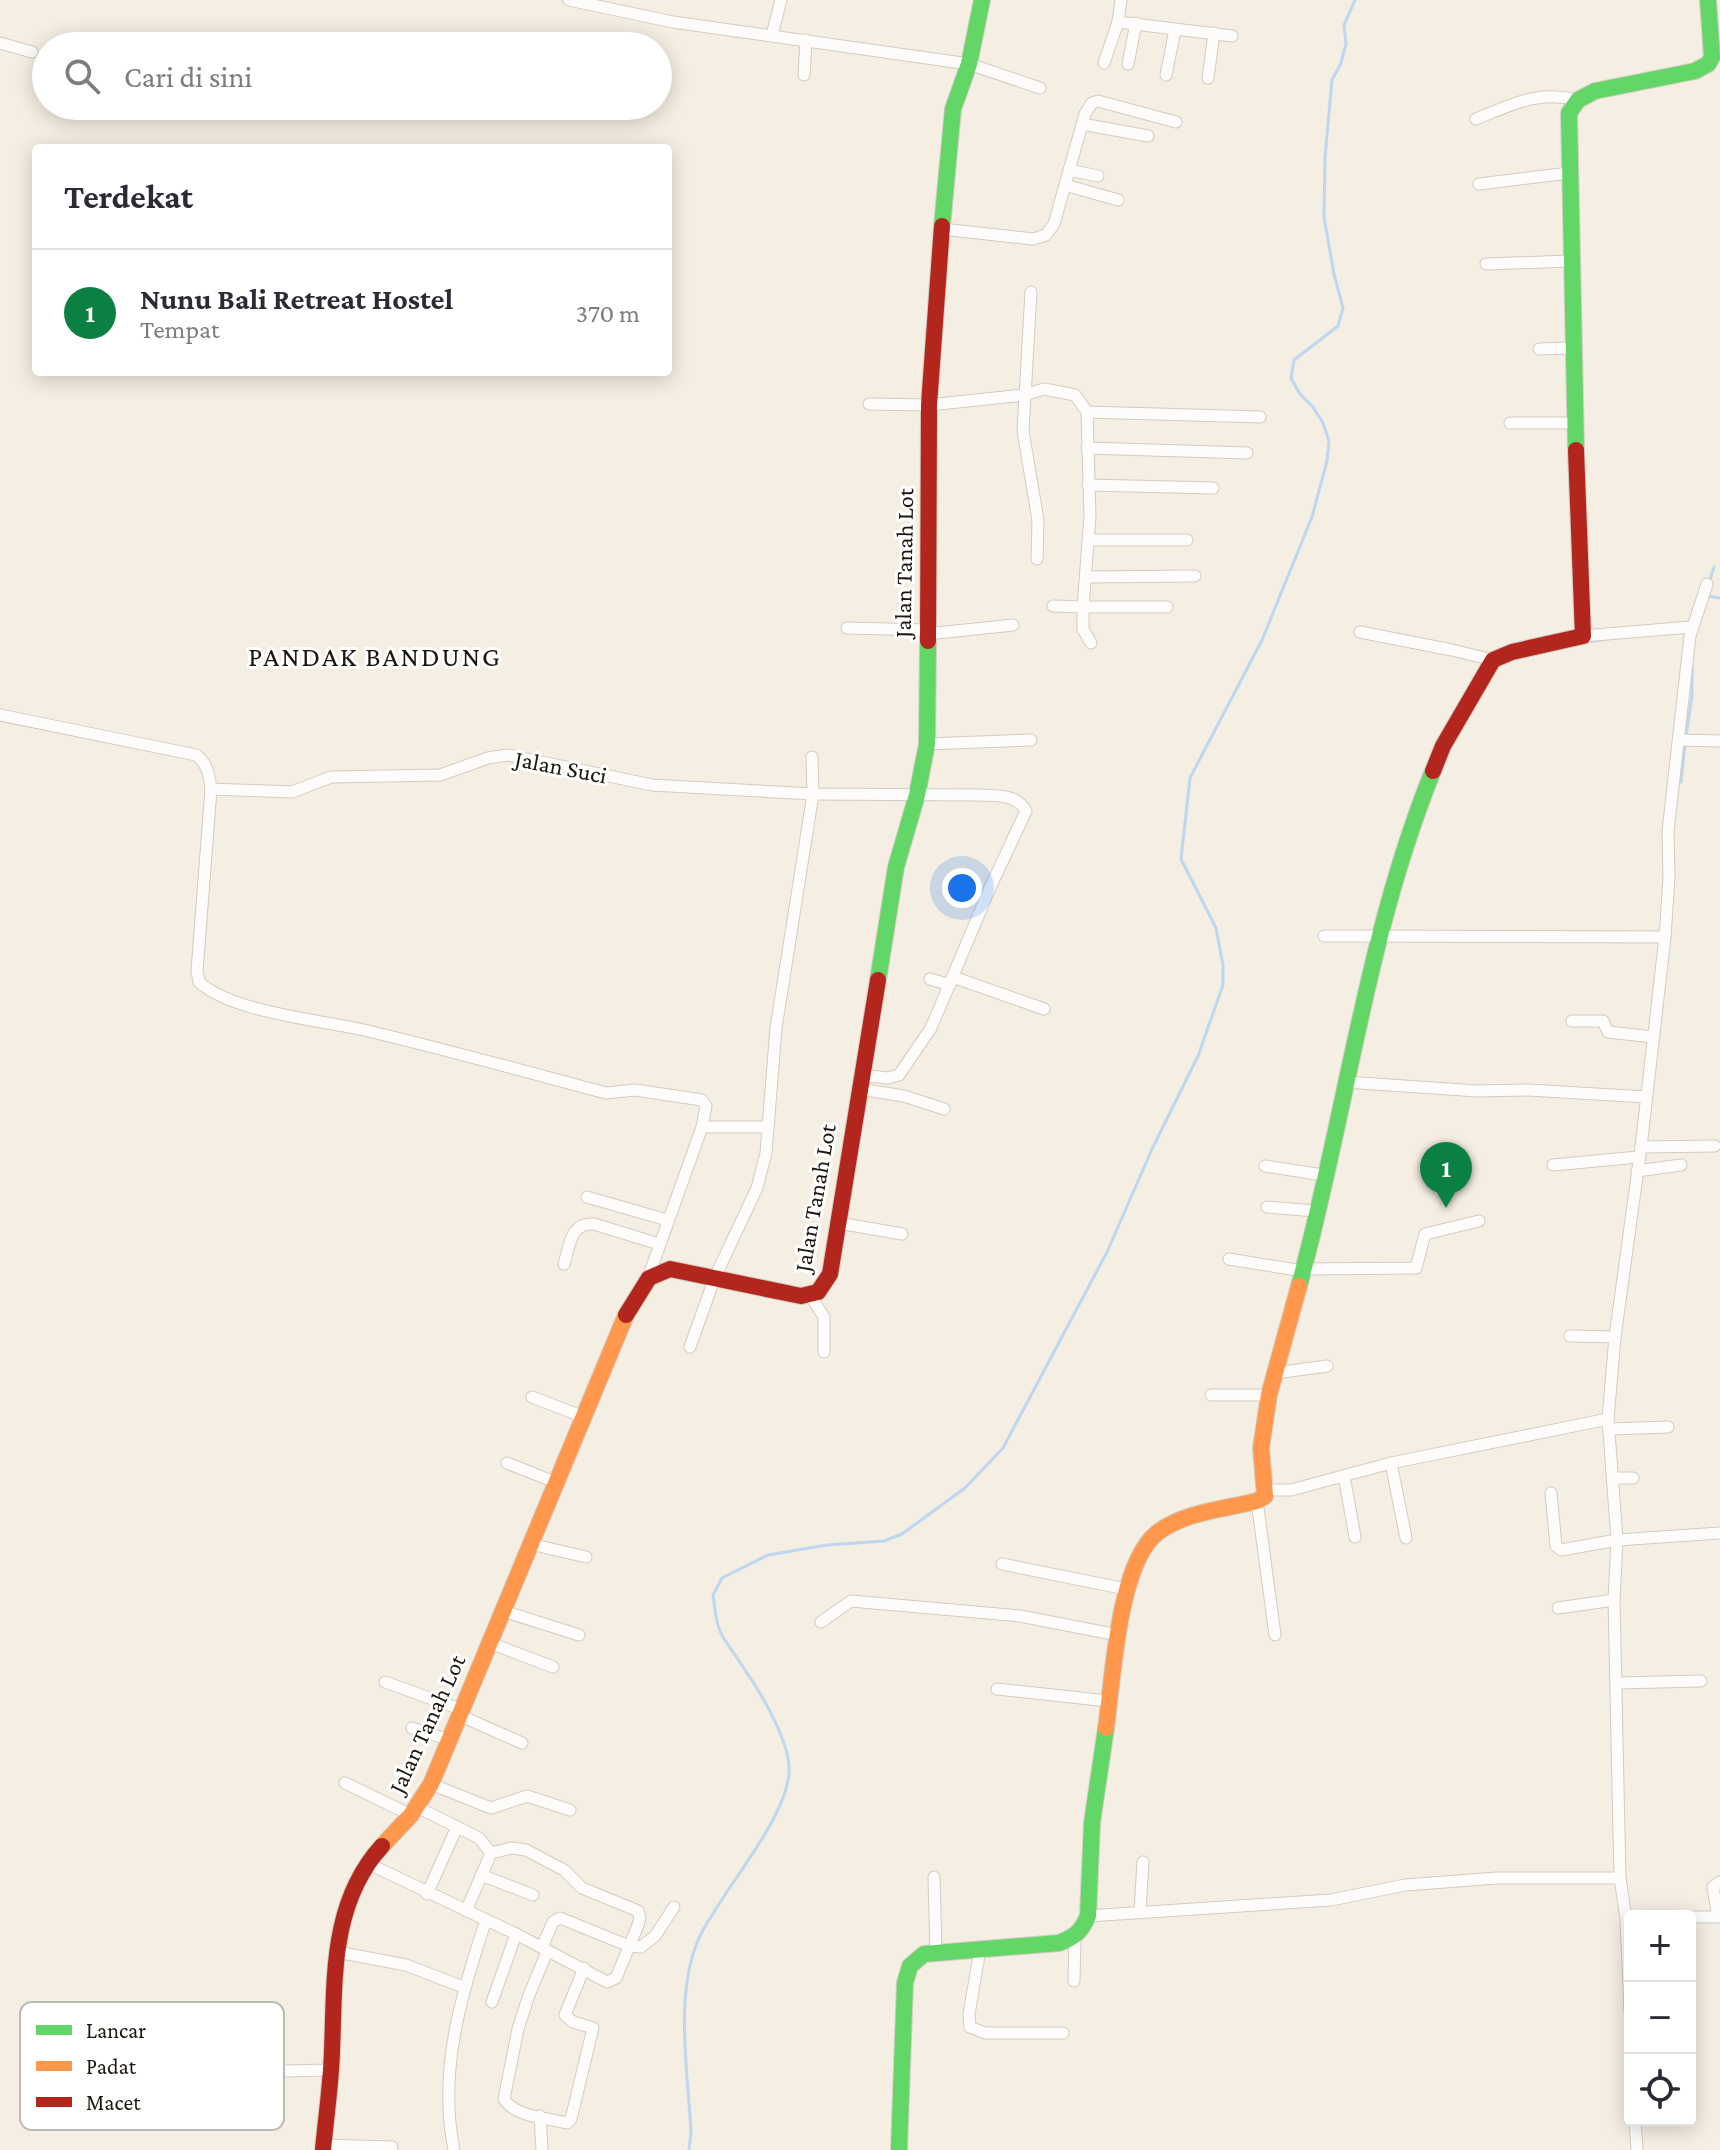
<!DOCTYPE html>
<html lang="id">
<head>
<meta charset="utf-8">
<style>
  :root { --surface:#fff; --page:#f2f2f3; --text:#2b2b33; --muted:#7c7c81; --line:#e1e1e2; --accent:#0b8043 }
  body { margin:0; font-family:"Crimson Pro",serif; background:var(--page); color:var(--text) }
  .controls { position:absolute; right:24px; bottom:24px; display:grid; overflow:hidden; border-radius:8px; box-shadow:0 4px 20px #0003 }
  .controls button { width:72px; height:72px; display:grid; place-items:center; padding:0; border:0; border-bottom:2px solid var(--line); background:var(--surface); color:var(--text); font:40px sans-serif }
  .you { position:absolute; left:962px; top:888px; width:28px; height:28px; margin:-20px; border:6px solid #fff; border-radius:50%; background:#1a73e8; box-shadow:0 0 0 12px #1a73e833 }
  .badge { display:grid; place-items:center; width:52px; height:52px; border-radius:50%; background:var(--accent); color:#fff; font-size:26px; font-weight:700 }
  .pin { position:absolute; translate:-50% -66px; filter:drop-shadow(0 2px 4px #0008) }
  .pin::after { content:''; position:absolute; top:42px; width:28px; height:24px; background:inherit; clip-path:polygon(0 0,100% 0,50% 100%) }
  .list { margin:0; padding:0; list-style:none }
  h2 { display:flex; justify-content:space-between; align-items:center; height:104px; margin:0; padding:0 32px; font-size:34px }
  h2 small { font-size:26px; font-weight:400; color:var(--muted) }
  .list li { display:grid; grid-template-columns:52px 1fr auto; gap:24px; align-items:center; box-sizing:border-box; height:128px; padding:0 32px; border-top:2px solid var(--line) }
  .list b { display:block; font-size:30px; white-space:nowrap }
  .list p { margin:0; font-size:26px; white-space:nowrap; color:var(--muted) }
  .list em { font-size:26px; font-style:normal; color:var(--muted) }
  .icon { flex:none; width:44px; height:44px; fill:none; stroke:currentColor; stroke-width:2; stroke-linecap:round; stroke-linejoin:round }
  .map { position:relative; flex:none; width:1720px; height:2150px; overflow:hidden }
  .search { position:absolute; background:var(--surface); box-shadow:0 4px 20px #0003; left:32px; top:32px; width:640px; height:88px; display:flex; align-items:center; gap:20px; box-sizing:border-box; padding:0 28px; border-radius:44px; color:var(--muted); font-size:30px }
  .panel { position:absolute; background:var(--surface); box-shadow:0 4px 20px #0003; left:32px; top:144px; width:640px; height:232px; border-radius:8px }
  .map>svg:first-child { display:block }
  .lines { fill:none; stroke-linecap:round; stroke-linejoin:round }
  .stream { stroke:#bed7f0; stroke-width:3 }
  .street-casing { stroke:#d2ccc1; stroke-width:13 }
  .fast-casing { stroke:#d2ccc1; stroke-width:18 }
  .slow-casing { stroke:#d2ccc1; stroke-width:18 }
  .jam-casing { stroke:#d2ccc1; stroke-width:18 }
  .street { stroke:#fefcfb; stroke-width:11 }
  .fast { stroke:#63d668; stroke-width:16 }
  .slow { stroke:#ff974d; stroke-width:16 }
  .jam { stroke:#b3261e; stroke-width:16 }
  .labels { text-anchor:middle; stroke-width:6; stroke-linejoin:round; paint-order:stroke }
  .street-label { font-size:24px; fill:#1c170d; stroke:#fff }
  .quarter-label { font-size:28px; letter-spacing:2px; fill:#1c170d; stroke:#fff }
  .key { fill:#fff; stroke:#bbb9b6; stroke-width:2 }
  .key-label { font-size:22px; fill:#1c170d }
</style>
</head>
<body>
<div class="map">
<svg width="1720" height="2150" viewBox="0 0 1720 2150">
  <rect width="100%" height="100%" fill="#f5eee2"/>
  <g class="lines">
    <g class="stream">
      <path d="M1709,583L1714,567"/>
      <path d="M1708,596L1720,598"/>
      <path d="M1586,642L1602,640"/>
      <path d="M1686,736L1692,696V664"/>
      <path d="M1681,782L1685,745"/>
      <path d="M689,2150L691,2132C688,2072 674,1994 699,1938C719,1894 793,1813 789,1766C787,1737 760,1691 743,1667C736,1655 725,1643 720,1631C715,1620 715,1606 713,1595L722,1578L768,1555L827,1545L884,1541L902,1534L965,1488L1003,1448L1107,1252L1153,1147L1198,1056L1223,985V965L1216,928L1181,859L1190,778L1262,640L1312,517L1327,461L1329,441L1323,423L1313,407L1300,394L1291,378L1294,360L1338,326L1343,308L1334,274L1324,217L1325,157L1332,80L1341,63L1346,44L1344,25L1355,0"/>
    </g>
    <g class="street-casing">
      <g id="street">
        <path d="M569,0L673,22L969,64L1040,88"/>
        <path d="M1121,0L1118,22L1232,36"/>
        <path d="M772,35L781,0"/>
        <path d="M0,43L32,52"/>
        <path d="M1104,63L1118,22"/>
        <path d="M1128,64L1136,23"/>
        <path d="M804,75L806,40"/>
        <path d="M1166,75L1175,30"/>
        <path d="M1208,78L1214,33"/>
        <path d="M1476,119C1513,104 1538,90 1578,100"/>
        <path d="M1082,124L1148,136"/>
        <path d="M1069,170L1098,176"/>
        <path d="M1479,184L1569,173"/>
        <path d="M1065,185L1118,200"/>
        <path d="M942,229L1033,239L1046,235L1054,224L1085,114L1092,103L1098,101L1176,122"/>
        <path d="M1486,264L1570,261"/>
        <path d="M1031,292L1023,431L1038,520L1037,559"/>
        <path d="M1539,349L1572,348"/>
        <path d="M869,404L929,405L1024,395L1044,389L1075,395L1087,412L1090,516L1083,607H1167"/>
        <path d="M1087,412L1260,417"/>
        <path d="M1510,423H1574"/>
        <path d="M1087,448L1247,453"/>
        <path d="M1088,485L1213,488"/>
        <path d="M1089,540H1187"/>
        <path d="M1086,577L1195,576"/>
        <path d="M1053,606L1083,607V629L1091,643"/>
        <path d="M847,628L927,630"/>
        <path d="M1360,632L1452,650L1493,660"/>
        <path d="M927,634L1013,625"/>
        <path d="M1583,636L1691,627"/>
        <path d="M0,715L196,755C208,764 209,775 211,789L197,971L199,982C233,1013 322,1020 368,1031C448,1050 527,1072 606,1093L635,1090L702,1100L706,1106L702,1127L648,1278"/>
        <path d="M1679,740L1720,741"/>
        <path d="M927,744L1031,740"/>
        <path d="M211,789L292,792L331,777L440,775L488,758L508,755L652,785L813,794L980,795C997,796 1017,794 1026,811L990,888L931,1028L899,1075L888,1078L860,1075"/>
        <path d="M1324,936L1665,937"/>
        <path d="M953,977L1044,1009"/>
        <path d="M930,979L950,985"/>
        <path d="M1572,1021H1603L1608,1032L1653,1037"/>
        <path d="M1346,1082L1477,1091L1528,1090L1646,1097"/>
        <path d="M859,1089L904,1096L944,1109"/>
        <path d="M702,1127H767"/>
        <path d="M1641,1147L1715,1146"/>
        <path d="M1553,1165L1638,1157"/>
        <path d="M1265,1166L1323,1175"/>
        <path d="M1637,1171L1681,1165"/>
        <path d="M587,1197L667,1220"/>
        <path d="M1267,1207L1316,1211"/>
        <path d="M839,1223L902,1234"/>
        <path d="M1229,1259L1303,1271"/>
        <path d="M564,1264C570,1245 570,1222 594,1224L659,1244"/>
        <path d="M1304,1269L1416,1268L1425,1234L1479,1221"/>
        <path d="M810,1295L824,1317V1352"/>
        <path d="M1570,1336L1615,1337"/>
        <path d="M690,1347L715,1277L757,1188L766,1153L776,1028L813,794L812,757"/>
        <path d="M1276,1373L1327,1366"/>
        <path d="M1211,1395H1269"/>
        <path d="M532,1397L584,1417"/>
        <path d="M1609,1429L1668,1427"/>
        <path d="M507,1463L555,1482"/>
        <path d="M1391,1463L1406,1538"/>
        <path d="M1344,1476L1355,1537"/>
        <path d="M1614,1478H1633"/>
        <path d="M1266,1490H1291L1391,1463L1608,1419"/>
        <path d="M1551,1493L1556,1546L1561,1550L1617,1540L1720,1533"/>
        <path d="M1257,1501L1275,1635"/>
        <path d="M530,1544L586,1557"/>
        <path d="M1002,1564L1126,1589"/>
        <path d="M1558,1608L1614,1600"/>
        <path d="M503,1611L579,1635"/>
        <path d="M821,1622L851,1601L1020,1616L1118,1635"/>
        <path d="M490,1643L553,1667"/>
        <path d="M385,1682L463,1710"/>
        <path d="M1617,1683L1701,1681"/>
        <path d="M997,1689L1108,1701"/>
        <path d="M461,1716L522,1743"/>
        <path d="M412,1728L450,1740"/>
        <path d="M345,1783L411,1815"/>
        <path d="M431,1784L491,1808L527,1796L570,1810"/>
        <path d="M417,1807L479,1838L491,1853"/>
        <path d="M367,1863L516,1934L607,1982L616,1978L638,1925L640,1918L638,1911L582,1888L564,1870L526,1850L511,1848L491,1853"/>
        <path d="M481,1875L533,1895"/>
        <path d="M934,1877L936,1953"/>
        <path d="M427,1894L457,1827"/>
        <path d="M466,1911L491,1853"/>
        <path d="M1140,1912L1143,1862"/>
        <path d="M1088,1916L1331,1900L1405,1885L1497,1878H1620"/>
        <path d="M1690,1917H1718L1713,1887L1720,1882"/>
        <path d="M542,1947L553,1922L560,1918L629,1946L641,1947L655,1936L674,1907"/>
        <path d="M980,1950L969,2014L970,2027L985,2033H1063"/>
        <path d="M337,1952L406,1965L463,1987"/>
        <path d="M547,1952L529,1995L518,2029L504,2099C515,2117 548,2118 567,2123L571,2119L593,2028L573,2022L565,2015L584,1968"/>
        <path d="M1074,1981L1075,1937"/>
        <path d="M492,2002L516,1934"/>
        <path d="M1630,2012L1626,1918L1620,1878L1614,1600L1617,1540L1608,1419L1615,1337L1641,1147L1665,937L1669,878L1668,831L1690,636L1707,584"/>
        <path d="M284,2071L331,2070"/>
        <path d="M540,2116L542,2150"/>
        <path d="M1635,2120L1637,2150"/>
        <path d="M324,2145L392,2147"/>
        <path d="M454,2150C438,2071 461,1995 486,1920"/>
      </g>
    </g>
    <g class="fast-casing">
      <g id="fast">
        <path d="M942,226L953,109L969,64L982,0"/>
        <path d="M1576,450L1569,113L1578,100L1595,91L1695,71L1708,64L1712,57L1708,0"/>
        <path d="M878,980L896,867L917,795L927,744L928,641"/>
        <path d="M1299,1286C1346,1115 1366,936 1433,771"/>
        <path d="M899,2150L905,1983L910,1966L924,1954L1059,1943C1075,1937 1081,1932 1088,1916L1092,1823L1106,1728"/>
      </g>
    </g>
    <g class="slow-casing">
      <g id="slow">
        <path d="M1106,1728C1113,1679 1118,1564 1157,1533C1184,1512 1225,1509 1257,1501L1265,1496L1261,1448L1269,1395L1299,1286"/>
        <path d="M382,1846L411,1815L431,1784L626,1315"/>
      </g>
    </g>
    <g class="jam-casing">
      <g id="jam">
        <path d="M928,641L929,405L942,226"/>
        <path d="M1433,771L1443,746L1493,660L1512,652L1583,636L1576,450"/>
        <path d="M626,1315L649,1278L670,1269L801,1296L818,1292L830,1274L878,980"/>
        <path d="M323,2150C326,2117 331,2084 332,2051C335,1979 330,1903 382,1846"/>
      </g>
    </g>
    <use href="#street" class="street"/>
    <use href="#fast" class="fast"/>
    <use href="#slow" class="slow"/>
    <use href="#jam" class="jam"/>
  </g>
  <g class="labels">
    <g class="street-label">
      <text transform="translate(904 563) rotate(-89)" y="8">Jalan Tanah Lot</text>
      <text transform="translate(561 767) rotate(11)" y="8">Jalan Suci</text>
      <text transform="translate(815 1198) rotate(-80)" y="8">Jalan Tanah Lot</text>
      <text transform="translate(427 1724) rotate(-65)" y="8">Jalan Tanah Lot</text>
    </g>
    <g class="quarter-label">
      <text x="375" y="666">PANDAK BANDUNG</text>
    </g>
  </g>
  <rect x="20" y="2002" width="264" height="128" rx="12" class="key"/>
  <rect x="36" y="2025" width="36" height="10" fill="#63d668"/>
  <rect x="36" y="2061" width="36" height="10" fill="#ff974d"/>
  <rect x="36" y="2097" width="36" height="10" fill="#b3261e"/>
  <g class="key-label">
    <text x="86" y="2038">Lancar</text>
    <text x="86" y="2074">Padat</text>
    <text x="86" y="2110">Macet</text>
  </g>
</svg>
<div class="controls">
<button>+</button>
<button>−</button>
<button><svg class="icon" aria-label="locate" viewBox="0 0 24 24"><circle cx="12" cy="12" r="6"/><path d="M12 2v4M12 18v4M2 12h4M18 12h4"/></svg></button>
</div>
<div class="you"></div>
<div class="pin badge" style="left:1446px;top:1208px">1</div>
<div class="search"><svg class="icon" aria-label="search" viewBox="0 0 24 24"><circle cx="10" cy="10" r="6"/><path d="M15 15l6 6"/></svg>Cari di sini</div>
<section class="panel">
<h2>Terdekat<small></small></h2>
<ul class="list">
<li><span class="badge">1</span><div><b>Nunu Bali Retreat Hostel</b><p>Tempat</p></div><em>370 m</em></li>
</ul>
</section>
</div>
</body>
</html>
